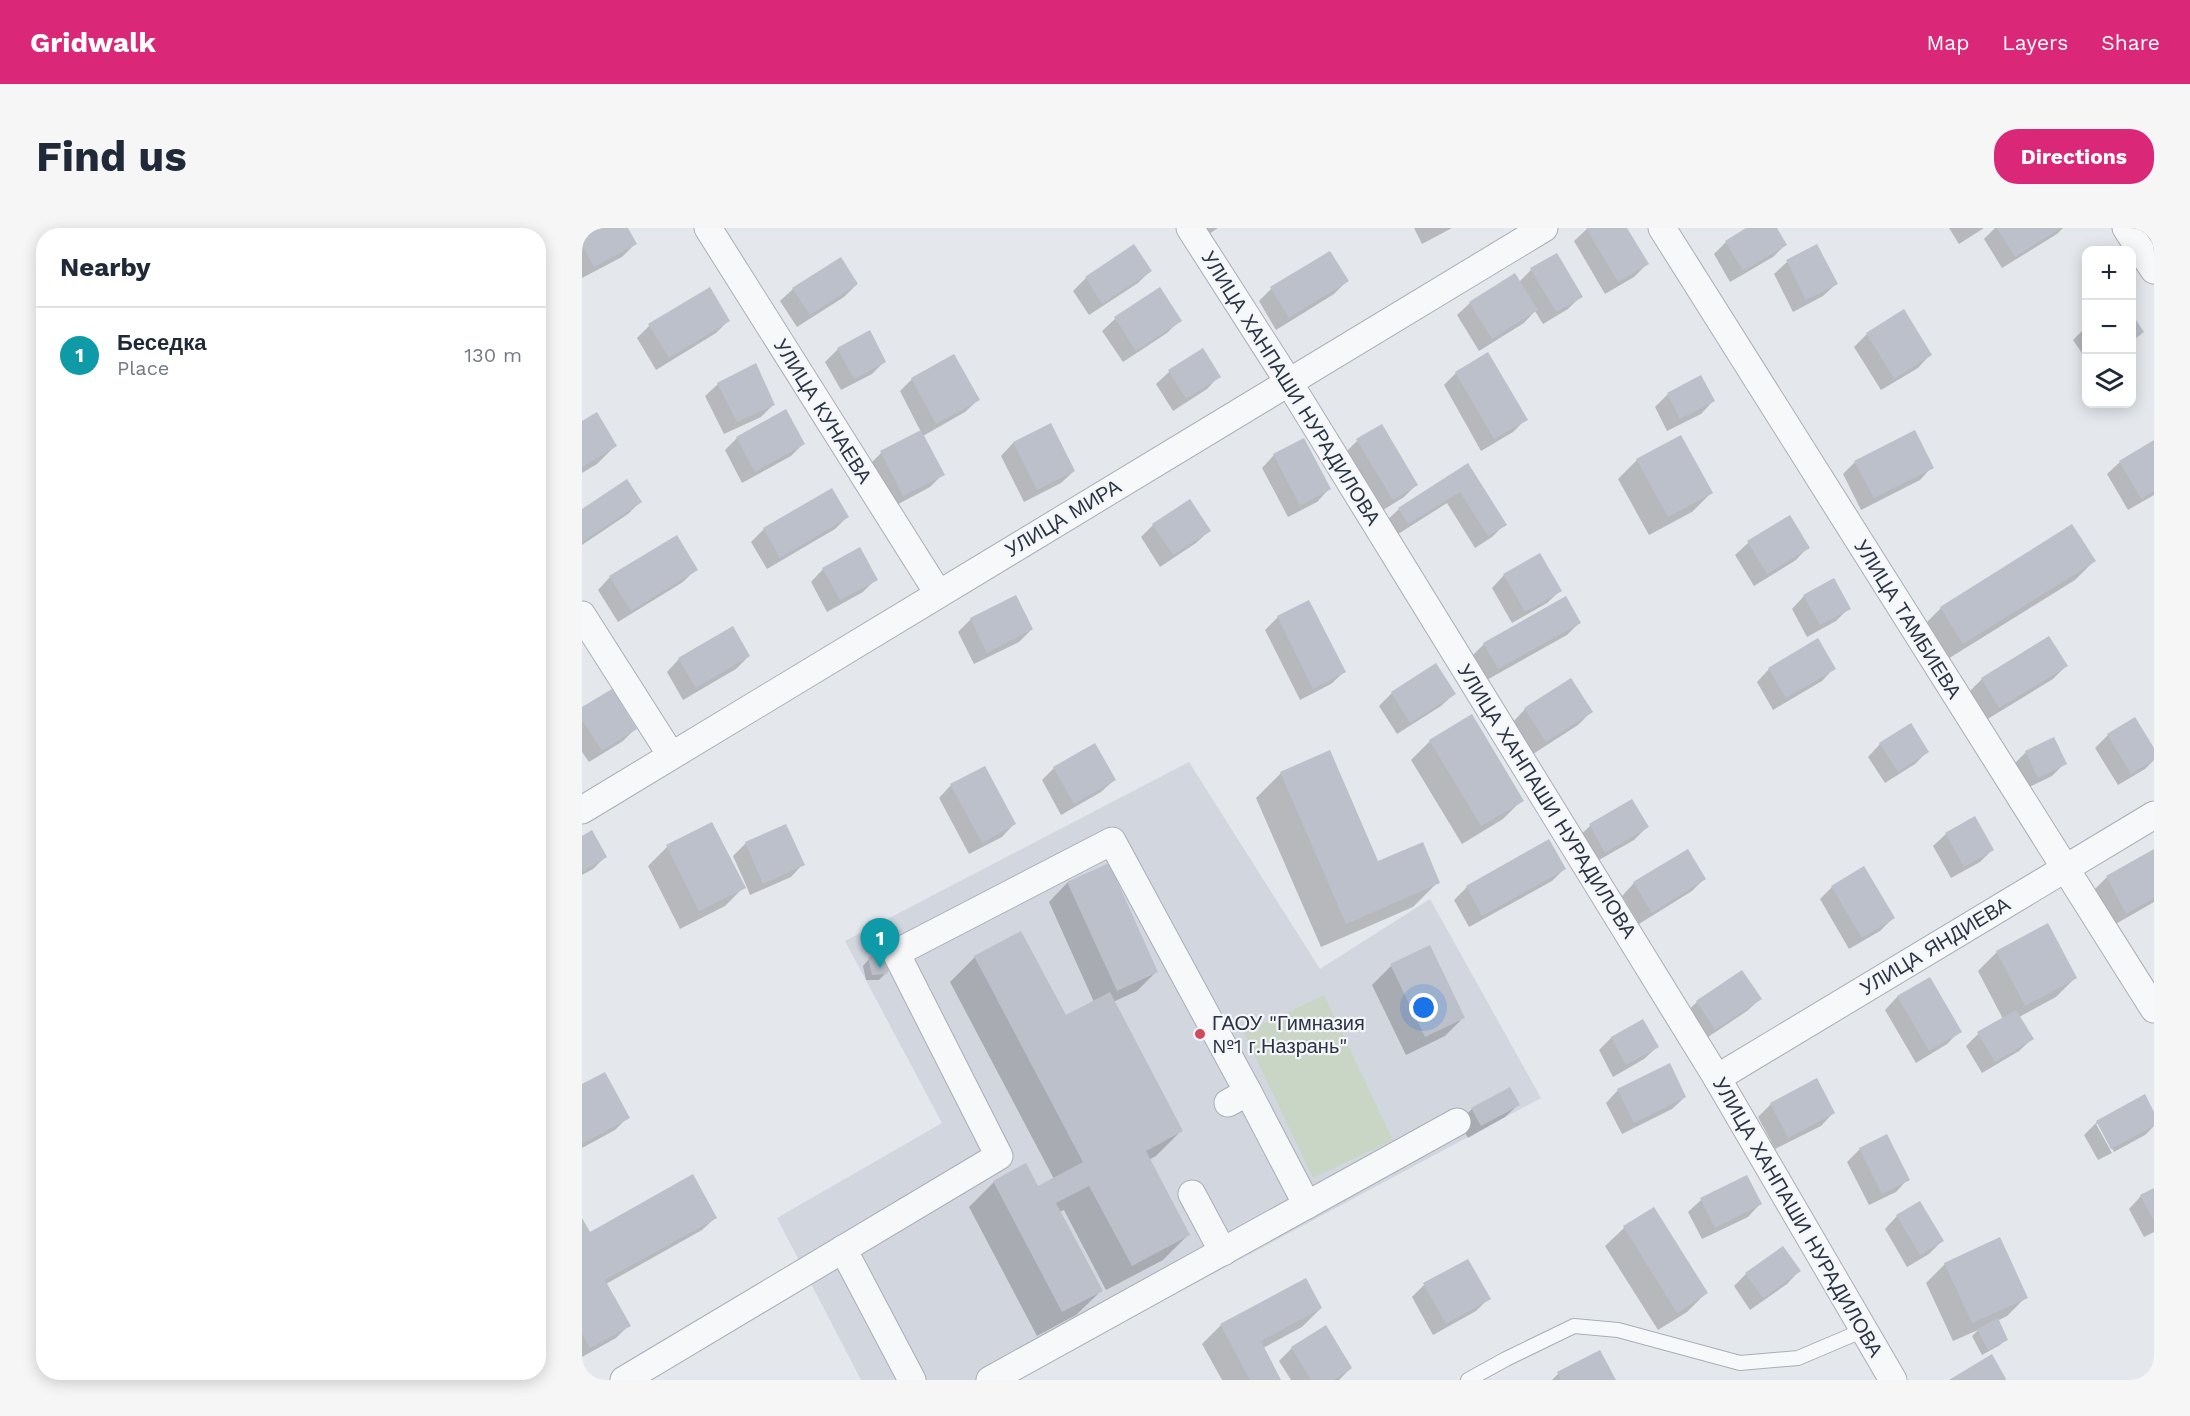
<!DOCTYPE html>
<html lang="en">
<head>
<meta charset="utf-8">
<style>
  :root { --surface:#fff; --page:#f6f6f7; --text:#1f2937; --muted:#747a83; --line:#e0e1e3; --accent:#db2777 }
  body { margin:0; font-family:"Work Sans",sans-serif; background:var(--page); color:var(--text) }
  .controls { position:absolute; right:18px; top:18px; display:grid; overflow:hidden; border-radius:12px; box-shadow:0 3px 15px #0003 }
  .controls button { width:54px; height:54px; display:grid; place-items:center; padding:0; border:0; border-bottom:2px solid var(--line); background:var(--surface); color:var(--text); font:30px sans-serif }
  .you { position:absolute; left:842px; top:780px; width:21px; height:21px; margin:-15px; border:4px solid #fff; border-radius:50%; background:#1a73e8; box-shadow:0 0 0 9px #1a73e833 }
  .badge { display:grid; place-items:center; width:39px; height:39px; border-radius:50%; background:var(--accent); color:#fff; font-size:20px; font-weight:700 }
  .pin { position:absolute; translate:-50% -50px; filter:drop-shadow(0 2px 3px #0008) }
  .pin::after { content:''; position:absolute; top:32px; width:21px; height:18px; background:inherit; clip-path:polygon(0 0,100% 0,50% 100%) }
  .list { margin:0; padding:0; list-style:none }
  h2 { display:flex; justify-content:space-between; align-items:center; height:78px; margin:0; padding:0 24px; font-size:26px }
  h2 small { font-size:20px; font-weight:400; color:var(--muted) }
  .list li { display:grid; grid-template-columns:39px 1fr auto; gap:18px; align-items:center; box-sizing:border-box; height:96px; padding:0 24px; border-top:2px solid var(--line) }
  .list b { display:block; font-size:22px; white-space:nowrap }
  .list p { margin:0; font-size:20px; white-space:nowrap; color:var(--muted) }
  .list em { font-size:20px; font-style:normal; color:var(--muted) }
  .icon { flex:none; width:33px; height:33px; fill:none; stroke:currentColor; stroke-width:2; stroke-linecap:round; stroke-linejoin:round }
  .map { position:relative; flex:none; width:1572px; height:1152px; overflow:hidden; border-radius:24px }
  header { display:flex; align-items:center; gap:36px; box-sizing:border-box; height:84px; padding:0 30px; background:var(--accent); color:#fff }
  header strong { font-size:28px }
  nav { display:flex; gap:33px; margin-inline-start:auto; font-size:21px }
  .intro { display:flex; align-items:center; justify-content:space-between; box-sizing:border-box; height:144px; padding:0 36px }
  h1 { margin:0; font-size:42px }
  .button { padding:15px 27px; border-radius:24px; background:var(--accent); color:#fff; font-size:21px; font-weight:700 }
  main { display:flex; gap:36px; padding:0 36px }
  aside { flex:1; background:var(--surface); border-radius:24px; box-shadow:0 3px 15px #0003 }
  .map>svg:first-child { display:block }
  .built { fill:#d2d6de }
  .green { fill:#c9d6c5 }
  .shadow { fill:#0003 }
  .building { fill:#bbc0ca }
  .lines { fill:none; stroke-linecap:round; stroke-linejoin:round }
  .lane-casing { stroke:#a9aeb7; stroke-width:16 }
  .street-casing { stroke:#a9aeb7; stroke-width:29 }
  .lane { stroke:#f7f8fa; stroke-width:14 }
  .street { stroke:#f7f8fa; stroke-width:27 }
  .poi-dot { fill:#d1495b; stroke:#f4f6f9; stroke-width:2 }
  .labels { text-anchor:middle; stroke-width:4.5; stroke-linejoin:round; paint-order:stroke }
  .street-label { font-size:20px; fill:#2b3445; stroke:#f4f6f9 }
  .poi-label { font-size:20px; fill:#2b3445; stroke:#f4f6f9; text-anchor:start }
</style>
</head>
<body>
<header>
<strong>Gridwalk</strong>
<nav><a>Map</a><a>Layers</a><a>Share</a></nav>
</header>
<div class="intro"><h1>Find us</h1><a class="button">Directions</a></div>
<main>
<aside>
<h2>Nearby<small></small></h2>
<ul class="list">
<li><span class="badge" style="background:#0f9aa8">1</span><div><b>Беседка</b><p>Place</p></div><em>130 m</em></li>
</ul>
</aside>
<div class="map">
<svg width="1572" height="1152" viewBox="0 0 1572 1152">
  <rect width="100%" height="100%" fill="#e4e7ec"/>
  <path class="built" d="M607,534L738,741L848,671L959,870L433,1152H279L195,990L360,895L263,713Z"/>
  <path class="green" d="M742,767L811,912L731,950L662,805Z"/>
  <g class="shadow">
    <path d="M0,0H44L53,16L40,29L0,50Z"/>
    <path d="M623,0H636L627,6Z"/>
    <path d="M832,0H870L840,16Z"/>
    <path d="M1006,0H1044L1065,36L1052,49L1023,66L992,13Z"/>
    <path d="M1167,0H1193L1203,17L1191,29L1148,54L1132,26L1144,14Z"/>
    <path d="M1367,0H1402L1377,16Z"/>
    <path d="M1413,0H1481L1475,6L1420,40L1402,11Z"/>
    <path d="M552,18L568,43L556,55L507,87L491,63L504,50Z"/>
    <path d="M1234,18L1254,56L1241,68L1211,84L1192,46L1205,34Z"/>
    <path d="M949,42L999,68L986,81L961,96L953,83L942,95L897,123L875,87L888,75L937,54Z"/>
    <path d="M765,53L752,66L694,102L677,73L689,61Z"/>
    <path d="M275,56L262,69L215,99L198,73L211,61Z"/>
    <path d="M577,61L598,92L585,105L541,134L520,103L533,91Z"/>
    <path d="M1322,84L1348,127L1336,140L1299,162L1272,119L1285,106Z"/>
    <path d="M146,93L134,105L74,142L55,110L67,98Z"/>
    <path d="M1504,99V131L1491,112Z"/>
    <path d="M256,121L303,133L290,146L259,162L243,134Z"/>
    <path d="M620,122L637,148L625,161L591,183L574,156L587,144Z"/>
    <path d="M874,145L944,191L931,204L899,223L862,157Z"/>
    <path d="M330,151L396,172L383,184L341,208L361,246L348,259L309,280L287,237L299,225L339,204L318,163Z"/>
    <path d="M136,156L191,177L179,189L142,206L123,168Z"/>
    <path d="M1086,166L1131,173L1119,186L1085,203L1073,179Z"/>
    <path d="M0,194L34,217L15,236L0,245Z"/>
    <path d="M468,197L492,243L479,255L442,274L419,228L431,215Z"/>
    <path d="M155,210L221,216L209,228L160,255L143,222Z"/>
    <path d="M775,213L834,257L822,269L798,284L763,225Z"/>
    <path d="M1572,214V267L1546,282L1525,246L1538,234Z"/>
    <path d="M692,227L747,261L735,274L706,289L680,240Z"/>
    <path d="M1055,232L1129,265L1110,284L1067,307L1036,251Z"/>
    <path d="M1273,234L1350,239L1338,252L1279,282L1261,246Z"/>
    <path d="M886,237L923,296L910,309L893,320L865,275L813,308L804,293L817,281Z"/>
    <path d="M249,262L265,289L253,301L185,341L169,314L182,301Z"/>
    <path d="M58,274L46,286L0,317V283Z"/>
    <path d="M1208,289L1226,319L1214,332L1172,358L1153,327L1166,315Z"/>
    <path d="M571,297L627,303L614,315L578,339L559,309Z"/>
    <path d="M1490,298L1512,333L1493,352L1361,434L1340,399L1359,380Z"/>
    <path d="M114,341L101,354L36,394L16,362L28,349Z"/>
    <path d="M241,341L294,351L281,364L245,384L229,354Z"/>
    <path d="M922,347L978,363L965,375L930,395L910,360Z"/>
    <path d="M1222,368L1267,380L1254,393L1225,409L1210,381Z"/>
    <path d="M434,369L450,401L437,414L392,436L376,404L389,391Z"/>
    <path d="M727,374L762,444L749,456L718,472L683,402L695,390Z"/>
    <path d="M997,395L985,407L903,453L890,428L902,416Z"/>
    <path d="M1467,410L1484,438L1471,451L1404,492L1387,464L1400,451Z"/>
    <path d="M167,428L154,441L101,472L85,444L97,431Z"/>
    <path d="M854,437L872,466L859,478L815,506L797,478L810,465Z"/>
    <path d="M1252,440L1240,453L1191,482L1175,454L1187,441Z"/>
    <path d="M0,481L53,501L41,513L7,534L0,524Z"/>
    <path d="M943,481L1009,484L996,497L951,526L931,494Z"/>
    <path d="M1526,507L1572,523V532L1563,541L1536,557L1513,520Z"/>
    <path d="M848,513L940,572L921,591L880,616L829,532Z"/>
    <path d="M1298,516L1345,524L1333,536L1303,555L1286,529Z"/>
    <path d="M1444,524L1483,535L1470,548L1443,561L1431,537Z"/>
    <path d="M472,540L532,552L519,564L479,587L460,552Z"/>
    <path d="M699,545L796,635L856,654L831,679L739,719L674,570Z"/>
    <path d="M369,557L432,596L420,609L387,626L357,570Z"/>
    <path d="M203,598L221,636L209,649L168,667L164,657L143,678L98,701L66,638L85,619L162,658L164,657L151,628L163,616Z"/>
    <path d="M1008,598L1065,599L1052,612L1010,636L995,610Z"/>
    <path d="M1364,606L1410,622L1398,634L1369,650L1351,618Z"/>
    <path d="M0,610L24,628L11,641L0,647Z"/>
    <path d="M1572,623V674L1532,697L1512,662L1524,650Z"/>
    <path d="M526,637L574,744L555,763L531,774L599,903L574,928L567,932L606,1007L581,1032L524,1062L482,982L477,984L519,1063L494,1087L455,1108L387,979L412,954L455,960L472,951L368,754L393,729L483,789L512,774L467,674L485,655Z"/>
    <path d="M982,641L970,653L887,699L872,672L885,659Z"/>
    <path d="M1122,651L1110,663L1057,696L1040,668L1052,655Z"/>
    <path d="M1250,659L1311,690L1298,703L1267,721L1238,671Z"/>
    <path d="M1415,724L1493,750L1474,769L1437,789L1450,811L1437,823L1400,845L1384,818L1396,806L1421,791L1396,743Z"/>
    <path d="M287,731L303,746L297,752H284L281,738Z"/>
    <path d="M809,738L882,789L863,808L824,827L790,757Z"/>
    <path d="M1347,751L1378,803L1365,816L1334,835L1303,782L1315,769Z"/>
    <path d="M1178,771L1165,783L1120,813L1102,786L1115,774Z"/>
    <path d="M1061,793L1075,819L1062,831L1031,849L1017,822L1029,810Z"/>
    <path d="M0,858L46,889L33,902L0,920Z"/>
    <path d="M927,861L936,877L923,889L886,910L877,894L890,881Z"/>
    <path d="M1036,862L1103,869L1090,881L1040,906L1024,875Z"/>
    <path d="M1189,876L1251,885L1239,898L1193,921L1176,889Z"/>
    <path d="M1572,887V898L1563,907L1532,924L1517,896H1514L1530,925L1516,932L1502,907L1515,894Z"/>
    <path d="M1278,921L1326,951L1314,964L1287,977L1265,934Z"/>
    <path d="M1572,961V1004L1562,1009L1547,981L1559,968Z"/>
    <path d="M1119,972L1178,976L1166,989L1120,1011L1106,984Z"/>
    <path d="M1071,981L1124,1065L1105,1084L1076,1102L1023,1018L1042,1000Z"/>
    <path d="M1315,988L1360,1013L1347,1026L1325,1039L1303,1001Z"/>
    <path d="M133,990L120,1002L24,1056L47,1097L34,1110L0,1129V993L7,1006Z"/>
    <path d="M1363,1036L1444,1069L1425,1088L1415,1093L1424,1111L1418,1117L1400,1127L1390,1108L1396,1102L1371,1113L1344,1055Z"/>
    <path d="M1217,1043L1205,1056L1168,1082L1152,1058L1164,1046Z"/>
    <path d="M842,1057L907,1070L894,1083L851,1107L830,1069Z"/>
    <path d="M739,1080L720,1099L681,1120L698,1152H640L620,1116L639,1097Z"/>
    <path d="M710,1120L769,1140L757,1152H709L697,1133Z"/>
    <path d="M976,1146L1033,1152H970Z"/>
  </g>
  <g class="building">
    <path d="M0,0H46L55,16L12,39L0,17Z"/>
    <path d="M1004,0H1045L1067,36L1036,54Z"/>
    <path d="M1164,0H1195L1205,17L1161,43L1143,13Z"/>
    <path d="M1415,0H1479L1433,29Z"/>
    <path d="M552,16L570,43L520,76L503,49Z"/>
    <path d="M1235,16L1256,56L1224,72L1204,32Z"/>
    <path d="M748,23L767,53L707,90L688,59Z"/>
    <path d="M975,25L1001,69L974,84L948,40Z"/>
    <path d="M259,29L276,56L228,87L210,60Z"/>
    <path d="M933,45L956,82L910,111L887,74Z"/>
    <path d="M128,59L148,93L87,130L66,96Z"/>
    <path d="M578,59L600,93L554,123L532,89Z"/>
    <path d="M1322,81L1350,127L1312,151L1284,105Z"/>
    <path d="M1550,86L1562,104L1550,113Z"/>
    <path d="M288,102L304,134L272,151L255,120Z"/>
    <path d="M621,120L639,149L604,171L586,142Z"/>
    <path d="M906,124L946,192L912,211L873,144Z"/>
    <path d="M372,126L398,172L354,196L329,150Z"/>
    <path d="M174,135L193,177L155,194L135,155Z"/>
    <path d="M1119,147L1133,173L1098,191L1085,165Z"/>
    <path d="M204,181L223,216L173,244L154,209Z"/>
    <path d="M15,184L35,218L0,239V193Z"/>
    <path d="M469,195L493,243L455,262L431,214Z"/>
    <path d="M800,196L836,257L811,272L774,211Z"/>
    <path d="M339,202L363,247L321,268L298,223Z"/>
    <path d="M1333,202L1352,240L1292,270L1272,233Z"/>
    <path d="M1099,207L1131,265L1086,289L1054,231Z"/>
    <path d="M722,210L749,261L718,278L691,226Z"/>
    <path d="M1572,212V263L1559,271L1537,233Z"/>
    <path d="M886,235L925,297L906,308L878,264L826,296L816,280Z"/>
    <path d="M45,251L60,274L0,314V281Z"/>
    <path d="M250,260L267,289L198,330L181,300Z"/>
    <path d="M608,271L629,303L591,327L570,296Z"/>
    <path d="M1208,287L1228,320L1185,346L1165,313Z"/>
    <path d="M1490,296L1514,333L1381,416L1358,379Z"/>
    <path d="M95,307L116,342L49,383L27,348Z"/>
    <path d="M278,319L296,352L258,372L240,340Z"/>
    <path d="M958,325L980,363L943,384L921,346Z"/>
    <path d="M1252,350L1269,381L1238,397L1221,367Z"/>
    <path d="M434,367L451,401L405,425L388,390Z"/>
    <path d="M984,368L999,395L916,441L901,415Z"/>
    <path d="M727,372L764,444L731,461L695,388Z"/>
    <path d="M151,398L168,428L114,460L96,430Z"/>
    <path d="M1467,408L1486,438L1417,480L1399,450Z"/>
    <path d="M1236,410L1254,441L1204,470L1186,440Z"/>
    <path d="M854,435L874,466L828,495L809,464Z"/>
    <path d="M989,450L1011,484L964,514L942,480Z"/>
    <path d="M30,461L55,501L20,523L0,492V479Z"/>
    <path d="M890,486L942,573L899,598L847,512Z"/>
    <path d="M1553,489L1572,520V532L1549,546L1525,506Z"/>
    <path d="M1329,495L1347,524L1316,544L1297,515Z"/>
    <path d="M1472,509L1485,536L1456,550L1443,523Z"/>
    <path d="M513,515L534,552L492,576L471,539Z"/>
    <path d="M748,522L796,633L841,614L858,655L764,696L698,544Z"/>
    <path d="M403,538L434,596L400,615L368,556Z"/>
    <path d="M1050,571L1067,599L1023,625L1007,596Z"/>
    <path d="M1393,588L1412,622L1382,639L1363,605Z"/>
    <path d="M130,594L164,660L117,683L84,617Z"/>
    <path d="M204,596L223,637L181,656L163,614Z"/>
    <path d="M10,602L25,629L0,644V608Z"/>
    <path d="M967,611L984,641L900,688L884,658Z"/>
    <path d="M1106,621L1124,651L1070,685L1051,654Z"/>
    <path d="M1572,621V670L1544,686L1524,648Z"/>
    <path d="M527,635L576,744L535,763L485,654Z"/>
    <path d="M1282,638L1313,690L1280,710L1249,658Z"/>
    <path d="M1466,695L1495,750L1443,778L1414,723Z"/>
    <path d="M439,703L484,787L528,764L601,903L564,923L608,1007L550,1038L507,958L474,975L521,1063L480,1084L411,953L444,935L456,958L501,934L392,728Z"/>
    <path d="M848,717L883,790L843,809L808,736Z"/>
    <path d="M297,722L310,733L305,746L290,747L286,730Z"/>
    <path d="M1160,742L1180,771L1133,802L1114,773Z"/>
    <path d="M1348,749L1380,804L1347,823L1315,768Z"/>
    <path d="M1434,782L1452,811L1413,834L1395,804Z"/>
    <path d="M1061,791L1077,819L1044,837L1029,809Z"/>
    <path d="M1088,835L1104,869L1052,895L1035,861Z"/>
    <path d="M23,844L48,890L0,916V856Z"/>
    <path d="M1235,850L1253,885L1206,910L1188,875Z"/>
    <path d="M928,859L938,877L899,898L889,880Z"/>
    <path d="M1563,866L1572,884V898L1529,921L1514,893Z"/>
    <path d="M1305,906L1328,952L1300,966L1277,920Z"/>
    <path d="M111,946L135,990L23,1052L49,1098L8,1120L0,1106V990L8,1004Z"/>
    <path d="M1165,947L1180,976L1133,1000L1118,970Z"/>
    <path d="M1572,960V993L1558,967Z"/>
    <path d="M1338,973L1362,1013L1338,1027L1314,987Z"/>
    <path d="M1072,979L1126,1065L1095,1085L1041,998Z"/>
    <path d="M1418,1009L1446,1070L1390,1095L1362,1035Z"/>
    <path d="M1201,1018L1219,1043L1181,1070L1163,1045Z"/>
    <path d="M886,1031L909,1071L864,1096L841,1055Z"/>
    <path d="M724,1050L740,1080L679,1113L699,1152H668L638,1096Z"/>
    <path d="M1416,1090L1426,1112L1406,1122L1395,1101Z"/>
    <path d="M744,1097L770,1140L752,1152H729L709,1119Z"/>
    <path d="M1018,1122L1034,1152H979L975,1144Z"/>
    <path d="M1410,1126L1424,1151L1423,1152H1367Z"/>
  </g>
  <g class="lines">
    <g class="lane-casing">
      <path id="lane" d="M886,1152L924,1131L992,1098L1036,1102L1158,1135L1216,1130L1282,1102"/>
    </g>
    <g class="street-casing">
      <g id="street">
        <path d="M126,0L356,365"/>
        <path d="M608,0L706,153L1135,850L1311,1152"/>
        <path d="M1080,0L1572,781"/>
        <path d="M1544,0L1572,42"/>
        <path d="M0,387L89,527"/>
        <path d="M0,582L962,0"/>
        <path d="M1135,850L1572,587"/>
        <path d="M646,875L666,864L725,977"/>
        <path d="M610,966L641,1024"/>
        <path d="M261,1021L330,1152"/>
        <path d="M42,1152L417,928L314,725L530,613L666,864"/>
        <path d="M408,1152L875,894"/>
      </g>
    </g>
    <use href="#lane" class="lane"/>
    <use href="#street" class="street"/>
  </g>
  <circle class="poi-dot" cx="618" cy="806" r="6"/>
  <g class="labels">
    <g class="street-label">
      <text transform="translate(709 160) rotate(58)" y="7">УЛИЦА ХАНПАШИ НУРАДИЛОВА</text>
      <text transform="translate(241 183) rotate(58)" y="7">УЛИЦА КУНАЕВА</text>
      <text transform="translate(481 290) rotate(-31)" y="7">УЛИЦА МИРА</text>
      <text transform="translate(1326 391) rotate(58)" y="7">УЛИЦА ТАМБИЕВА</text>
      <text transform="translate(965 573) rotate(58)" y="7">УЛИЦА ХАНПАШИ НУРАДИЛОВА</text>
      <text transform="translate(1353 718) rotate(-31)" y="7">УЛИЦА ЯНДИЕВА</text>
      <text transform="translate(1216 989) rotate(60)" y="7">УЛИЦА ХАНПАШИ НУРАДИЛОВА</text>
    </g>
    <g class="poi-label">
      <text x="630" y="802">ГАОУ "Гимназия<tspan x="630" dy="23">№1 г.Назрань"</tspan></text>
    </g>
  </g>
</svg>
<div class="controls">
<button>+</button>
<button>−</button>
<button><svg class="icon" aria-label="layers" viewBox="0 0 24 24"><path d="M12 4l9 5-9 5-9-5zM3 14l9 5 9-5"/></svg></button>
</div>
<div class="you"></div>
<div class="pin badge" style="left:298px;top:740px;background:#0f9aa8">1</div>
</div>
</main>
</body>
</html>
